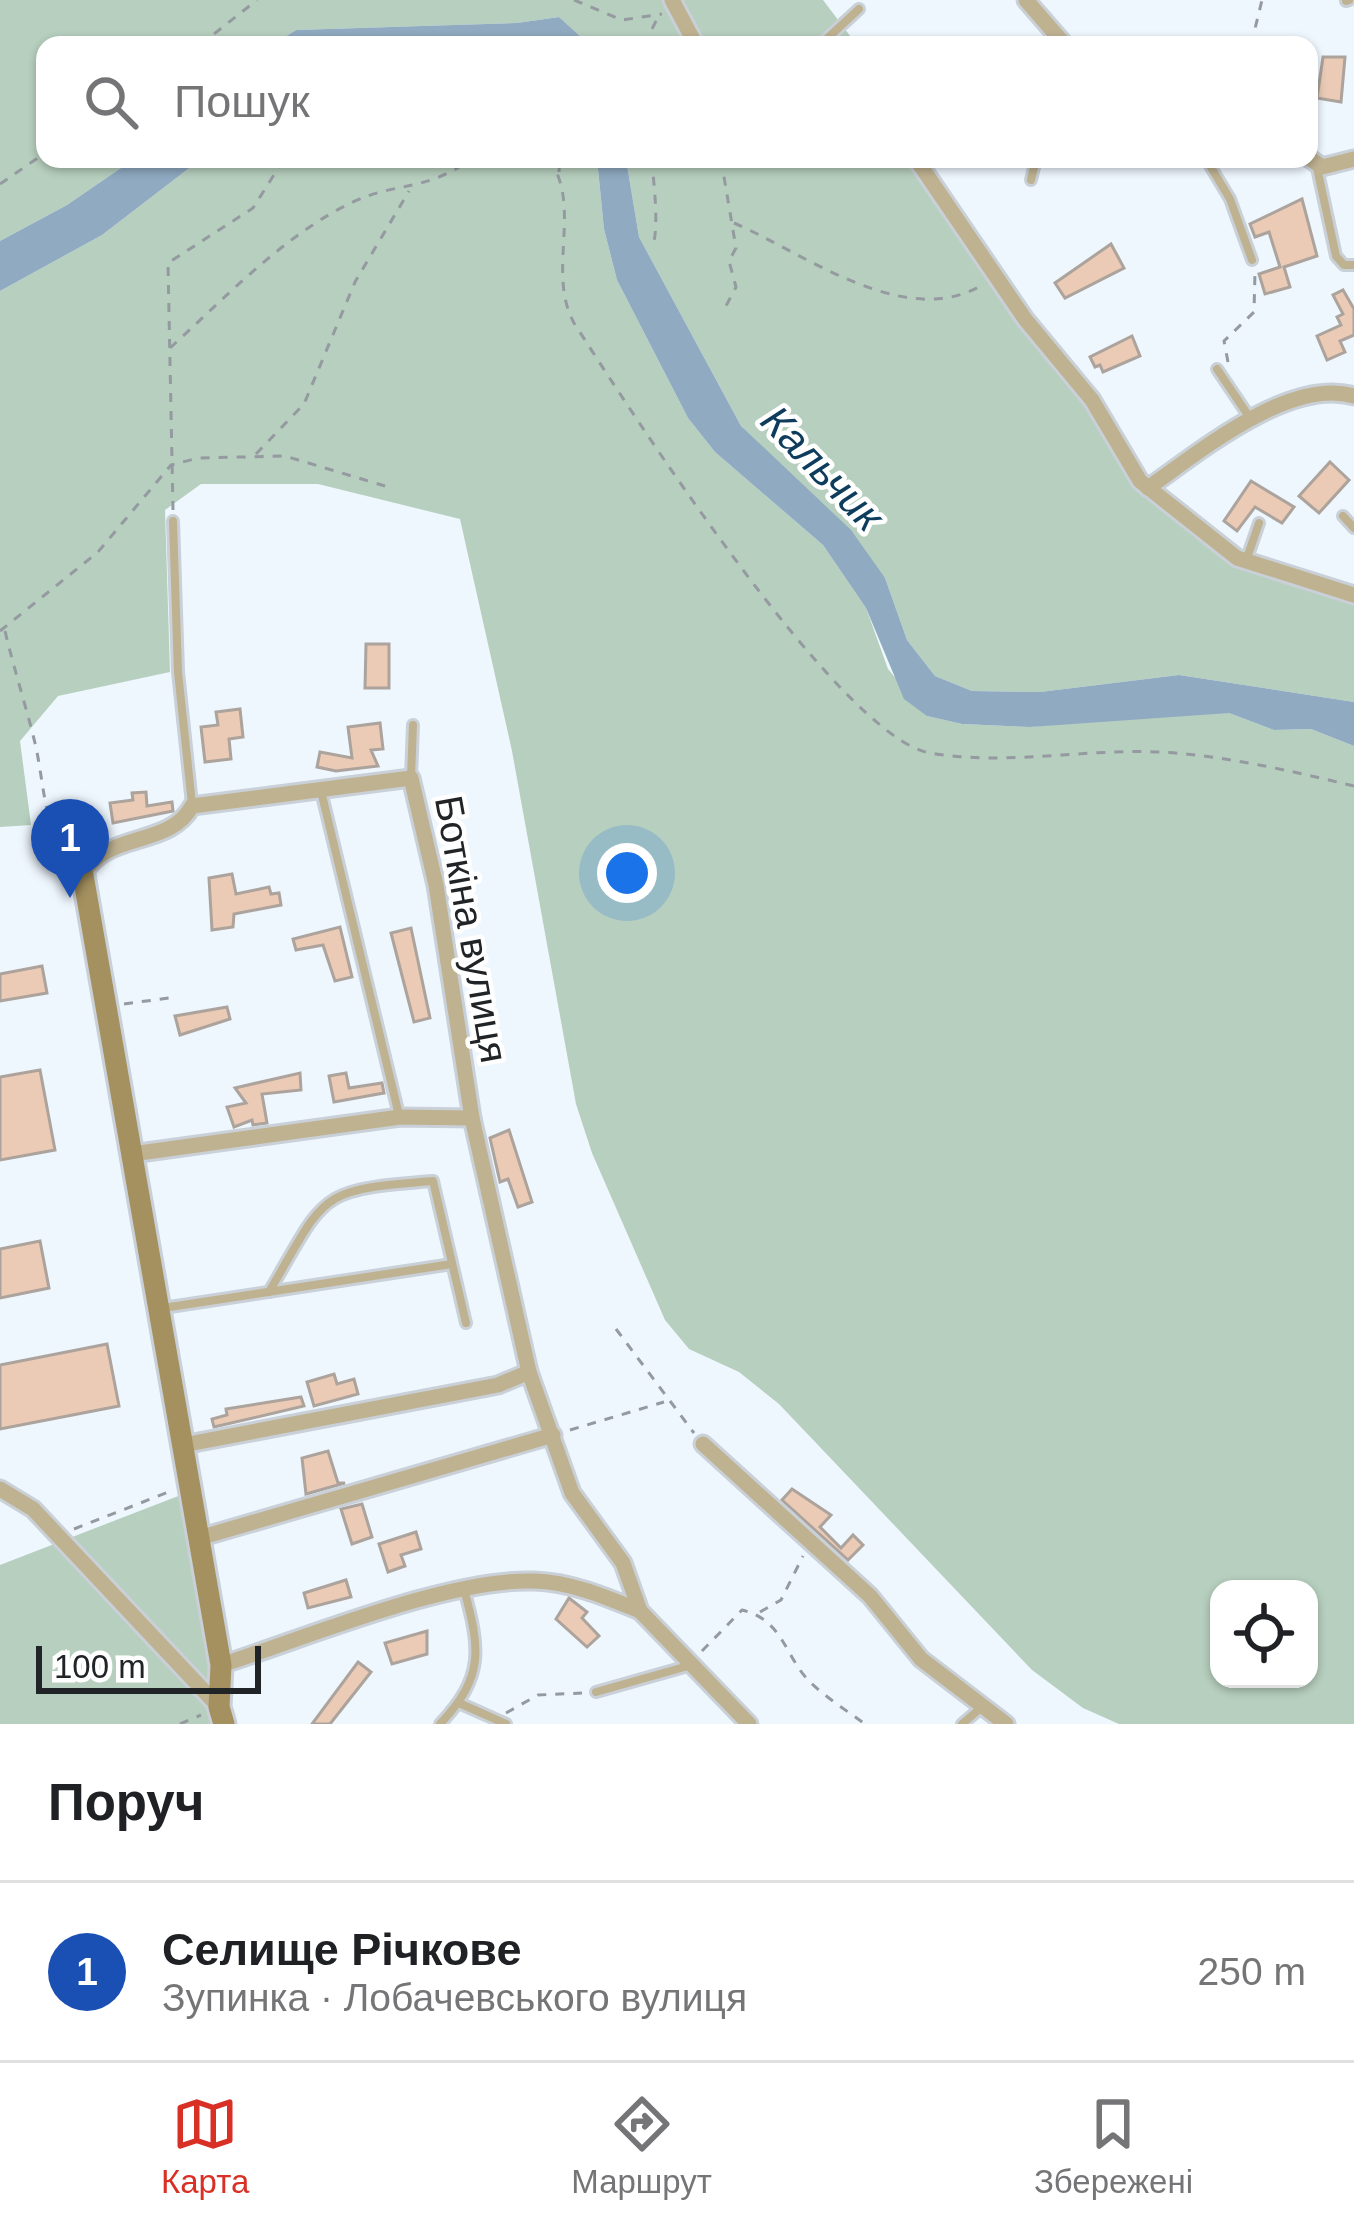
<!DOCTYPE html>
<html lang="uk">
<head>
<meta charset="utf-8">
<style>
  :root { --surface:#fff; --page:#f6f6f6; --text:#202124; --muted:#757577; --line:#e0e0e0; --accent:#d93025 }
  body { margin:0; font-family:Helvetica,sans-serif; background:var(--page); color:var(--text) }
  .controls { position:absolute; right:36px; bottom:36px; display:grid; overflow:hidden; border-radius:24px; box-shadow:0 3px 9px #0004 }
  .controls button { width:108px; height:108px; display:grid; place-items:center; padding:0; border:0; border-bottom:3px solid var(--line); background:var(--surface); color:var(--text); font:60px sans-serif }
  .scale { position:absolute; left:36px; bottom:30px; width:225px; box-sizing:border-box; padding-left:12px; border:6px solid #212427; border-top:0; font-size:33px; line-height:42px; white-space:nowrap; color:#212427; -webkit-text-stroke:9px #fff; paint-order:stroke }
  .you { position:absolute; left:627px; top:873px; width:42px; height:42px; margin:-30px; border:9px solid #fff; border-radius:50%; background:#1a73e8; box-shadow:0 0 0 18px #1a73e833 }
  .badge { display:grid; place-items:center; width:78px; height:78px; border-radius:50%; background:var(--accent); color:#fff; font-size:39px; font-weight:700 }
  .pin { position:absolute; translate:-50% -99px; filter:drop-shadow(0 3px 6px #0008) }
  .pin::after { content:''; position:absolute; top:63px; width:42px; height:36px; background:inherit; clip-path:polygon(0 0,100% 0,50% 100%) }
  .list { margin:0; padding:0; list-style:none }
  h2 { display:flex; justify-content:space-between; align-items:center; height:156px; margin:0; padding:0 48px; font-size:51px }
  h2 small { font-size:39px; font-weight:400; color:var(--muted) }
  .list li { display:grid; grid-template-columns:78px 1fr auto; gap:36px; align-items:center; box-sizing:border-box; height:180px; padding:0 48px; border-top:3px solid var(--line) }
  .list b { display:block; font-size:45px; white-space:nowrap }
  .list p { margin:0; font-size:39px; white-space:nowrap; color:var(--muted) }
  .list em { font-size:39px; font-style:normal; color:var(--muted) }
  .icon { flex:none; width:66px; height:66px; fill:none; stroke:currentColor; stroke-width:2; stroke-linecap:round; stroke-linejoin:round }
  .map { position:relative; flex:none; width:1354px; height:1724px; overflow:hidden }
  .search { position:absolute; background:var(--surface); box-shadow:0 3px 9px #0004; left:36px; right:36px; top:36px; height:132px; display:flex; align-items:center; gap:30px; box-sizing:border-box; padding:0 42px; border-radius:24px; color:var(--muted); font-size:45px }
  .sheet { height:336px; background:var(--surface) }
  nav { display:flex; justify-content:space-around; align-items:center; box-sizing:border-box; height:168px; border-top:3px solid var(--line); background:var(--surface); font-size:33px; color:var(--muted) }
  nav a { display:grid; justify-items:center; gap:6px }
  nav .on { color:var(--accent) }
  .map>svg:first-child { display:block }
  .green { fill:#b7cfbe; fill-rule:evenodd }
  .water { fill:#8faac1 }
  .building { fill:#ebcbb6; stroke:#aca39c; stroke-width:3 }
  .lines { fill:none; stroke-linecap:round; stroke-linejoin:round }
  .lane-casing { stroke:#c9d0d7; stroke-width:14 }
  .street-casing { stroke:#c9d0d7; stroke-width:21 }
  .secondary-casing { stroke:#c9d0d7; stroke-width:27 }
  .path { stroke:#949aa0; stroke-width:3; stroke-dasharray:9 9; stroke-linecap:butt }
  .lane { stroke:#bfb291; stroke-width:8 }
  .street { stroke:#bfb291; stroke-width:15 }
  .secondary { stroke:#a5915f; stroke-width:21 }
  .labels { text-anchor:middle; stroke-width:9; stroke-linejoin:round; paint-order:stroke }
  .street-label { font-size:39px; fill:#212427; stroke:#fff }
  .water-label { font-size:42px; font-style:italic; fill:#0e3c5d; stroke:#fff }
</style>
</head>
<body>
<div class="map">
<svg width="1354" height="1724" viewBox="0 0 1354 1724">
  <rect width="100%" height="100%" fill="#eef6fe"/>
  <g class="green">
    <path d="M0,0H823L857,45H590L559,17L517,23L296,30L272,45H45V159H134L67,205L0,241Z"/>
    <path d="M201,159H597L604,229L617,280L688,418L715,452L823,545L866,608L888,669L927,716L962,724L1030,727L1194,711L1229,713L1274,730L1311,729L1354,746V1724H1119L1083,1708L1032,1670L779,1404L739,1372L689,1349L665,1320L592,1153L576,1104L512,751L460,519L318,484H201L165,510L170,672L58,696L20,741L31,825L0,827V291L102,235ZM1219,1589H1309V1679H1219Z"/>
    <path d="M626,159H908L964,245L1077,392L1140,494L1242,568L1354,599V702L1179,675L1040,692L972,691L935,676L907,640L885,578L741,426L639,237Z"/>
    <path d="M186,1493L216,1664L218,1724H0V1565Z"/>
  </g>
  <g class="water">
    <path d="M559,17L590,45H272L296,30L517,23Z"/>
    <path d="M134,159H201L102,235L0,291V241L67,205Z"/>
    <path d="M597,159H626L639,237L741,426L851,530L885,578L907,640L935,676L972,691L1040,692L1179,675L1354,702V746L1311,729L1274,730L1229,713L1030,727L962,724L927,716L904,699L866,608L823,545L715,452L688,418L617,280L604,229Z"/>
  </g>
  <g class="building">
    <path d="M1323,57H1345L1341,102L1317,98Z"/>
    <path d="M1302,199L1317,256L1284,267L1290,287L1265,294L1259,274L1280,267L1269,232L1255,237L1250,224Z"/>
    <path d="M1111,244L1124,268L1065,298L1055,283Z"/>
    <path d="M1343,290L1354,309V335L1340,341L1345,352L1327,360L1317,336L1341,325L1337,317L1343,314L1333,295Z"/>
    <path d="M1132,336L1140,356L1103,372L1100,365L1095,367L1090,357Z"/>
    <path d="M1330,462L1349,480L1319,513L1299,496Z"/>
    <path d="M1251,481L1294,507L1282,523L1255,507L1237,531L1224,521Z"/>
    <path d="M366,644H389V688H365Z"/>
    <path d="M240,709L243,737L229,739L231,759L205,762L201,727L218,725L216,712Z"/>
    <path d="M380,723L383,749L371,750L378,766L336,771L317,767L320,752L352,758L348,727Z"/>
    <path d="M146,792L147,806L172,802L173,811L113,823L110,803L133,800L132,793Z"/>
    <path d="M232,874L236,894L269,887L271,894L279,893L281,905L234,914L233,927L212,930L209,878Z"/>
    <path d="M340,927L352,977L335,981L323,945L296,950L293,939Z"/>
    <path d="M411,928L430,1018L414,1022L391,933Z"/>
    <path d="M42,966L47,993L0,1001V974Z"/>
    <path d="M227,1007L230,1019L180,1035L175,1016Z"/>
    <path d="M40,1070L55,1150L0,1160V1077Z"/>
    <path d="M300,1073L301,1090L262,1094L267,1123L253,1125L252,1120L234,1127L227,1107L246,1103L235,1088Z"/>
    <path d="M346,1073L349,1088L382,1083L384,1093L334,1102L329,1076Z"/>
    <path d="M509,1130L532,1202L518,1207L508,1179L500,1182L490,1138Z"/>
    <path d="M40,1241L49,1288L0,1298V1249Z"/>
    <path d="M107,1344L119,1406L0,1429V1365Z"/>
    <path d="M334,1374L337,1384L354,1379L358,1394L314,1406L307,1382Z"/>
    <path d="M301,1397L304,1406L214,1427L212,1419L227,1415L226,1409Z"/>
    <path d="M328,1451L338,1483H345L306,1494L302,1458Z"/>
    <path d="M792,1489L831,1515L820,1527L841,1548L853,1535L863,1545L848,1560L782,1500Z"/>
    <path d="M362,1504L372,1537L352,1544L341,1509Z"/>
    <path d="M416,1532L421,1549L401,1555L405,1566L388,1572L379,1544Z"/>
    <path d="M346,1580L351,1597L308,1608L304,1593Z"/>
    <path d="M569,1598L587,1612L582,1618L599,1636L587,1647L556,1619Z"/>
    <path d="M427,1631V1654L392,1664L385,1643Z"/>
    <path d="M358,1662L371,1672L330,1724H312Z"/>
  </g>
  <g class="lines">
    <g class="lane-casing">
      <g id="lane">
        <path d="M1346,1L1349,0"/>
        <path d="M820,45L859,9"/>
        <path d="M1206,159L1230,199L1252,260"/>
        <path d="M1317,168L1336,256L1344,265H1354"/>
        <path d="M1031,180L1036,159"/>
        <path d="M1217,369L1250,418"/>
        <path d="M1343,516L1354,528"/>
        <path d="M173,521L178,672L192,804"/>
        <path d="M1246,561L1259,523"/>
        <path d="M411,777L413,725"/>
        <path d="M321,791L399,1115"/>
        <path d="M269,1292C327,1193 316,1190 433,1181L466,1323"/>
        <path d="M163,1308L452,1264"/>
        <path d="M596,1692L688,1666"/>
        <path d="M459,1703L506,1724"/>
        <path d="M440,1724C485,1676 480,1649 464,1589"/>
        <path d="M962,1724L982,1707"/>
      </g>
    </g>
    <g class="street-casing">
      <g id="street">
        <path d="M672,0L696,45"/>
        <path d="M1026,0L1065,45"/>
        <path d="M1309,158L1322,167L1354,159"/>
        <path d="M916,159L1025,319L1092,400L1140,481L1237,558L1354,595"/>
        <path d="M1148,488C1198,453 1289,377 1354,396"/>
        <path d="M83,875C105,831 170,848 192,806L411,778L436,885L472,1118L529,1372L572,1493L623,1563L640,1611L749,1724"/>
        <path d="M132,1154L400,1117L472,1118"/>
        <path d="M703,1444L870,1596L921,1659L1006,1724"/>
        <path d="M183,1445L498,1385L529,1372"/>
        <path d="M0,1489L33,1509L219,1707"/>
        <path d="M199,1538L553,1435"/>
        <path d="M221,1665C306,1638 449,1578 534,1581C571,1582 606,1597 640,1611"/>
      </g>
    </g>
    <g class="secondary-casing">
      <path id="secondary" d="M83,875L221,1665L219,1707L224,1724"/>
    </g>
    <g class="path">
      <path d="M574,0L622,20L662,14"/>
      <path d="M200,45L257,0"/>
      <path d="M644,45L658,17"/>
      <path d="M1251,45L1262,0"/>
      <path d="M549,159C583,207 546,272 574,323C628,407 839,737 930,753C1011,767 1094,746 1175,753C1235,758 1296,772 1354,786"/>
      <path d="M651,159C654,178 659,229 653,244"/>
      <path d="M721,159L736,248L729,261L736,287L726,306"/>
      <path d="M559,172L560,159"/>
      <path d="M0,184L45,153"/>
      <path d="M734,223C804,253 905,331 982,285"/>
      <path d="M170,348C225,298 284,235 351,203C396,181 424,193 471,159"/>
      <path d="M1228,362L1224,341L1254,312L1255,272"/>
      <path d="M256,454L304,404L355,282L409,191"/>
      <path d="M173,510L168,263L253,208L284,159"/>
      <path d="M0,631L98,552L171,465L198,458L285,456L385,486"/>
      <path d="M5,631C14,669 26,706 35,743C45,786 42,825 72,861"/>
      <path d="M124,1004L176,997"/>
      <path d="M616,1329L694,1433"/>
      <path d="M570,1430L664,1402"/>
      <path d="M74,1529L171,1491"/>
      <path d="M760,1612L781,1600L803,1556"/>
      <path d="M702,1651L742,1610C784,1620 785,1658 811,1683C827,1698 847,1711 865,1724"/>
      <path d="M506,1713L538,1695L582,1693"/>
      <path d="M180,1724L201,1715"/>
    </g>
    <use href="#lane" class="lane"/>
    <use href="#street" class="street"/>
    <use href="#secondary" class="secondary"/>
  </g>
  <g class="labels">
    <g class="street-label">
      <text transform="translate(472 929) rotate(80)" y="14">Боткіна вулиця</text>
    </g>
    <g class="water-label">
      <text transform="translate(823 468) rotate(46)" y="15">Кальчик</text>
    </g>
  </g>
</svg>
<div class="controls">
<button><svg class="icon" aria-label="locate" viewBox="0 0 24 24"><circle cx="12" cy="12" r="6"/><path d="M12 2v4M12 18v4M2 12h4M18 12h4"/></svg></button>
</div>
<div class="scale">100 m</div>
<div class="you"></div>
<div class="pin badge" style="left:70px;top:898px;background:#1a4fb4">1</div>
<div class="search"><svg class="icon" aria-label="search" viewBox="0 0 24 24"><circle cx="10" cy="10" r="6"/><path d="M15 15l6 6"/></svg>Пошук</div>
</div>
<section class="sheet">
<h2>Поруч<small></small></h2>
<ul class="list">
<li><span class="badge" style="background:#1a4fb4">1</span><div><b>Селище Річкове</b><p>Зупинка · Лобачевського вулиця</p></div><em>250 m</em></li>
</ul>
</section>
<nav>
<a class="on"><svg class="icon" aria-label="map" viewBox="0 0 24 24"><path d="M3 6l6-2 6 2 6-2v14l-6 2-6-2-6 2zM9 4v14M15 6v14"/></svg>Карта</a>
<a><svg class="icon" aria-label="directions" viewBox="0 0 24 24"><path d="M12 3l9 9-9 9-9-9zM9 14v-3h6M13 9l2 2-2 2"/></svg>Маршрут</a>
<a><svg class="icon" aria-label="saved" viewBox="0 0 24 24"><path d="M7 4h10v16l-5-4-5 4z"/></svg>Збережені</a>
</nav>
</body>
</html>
